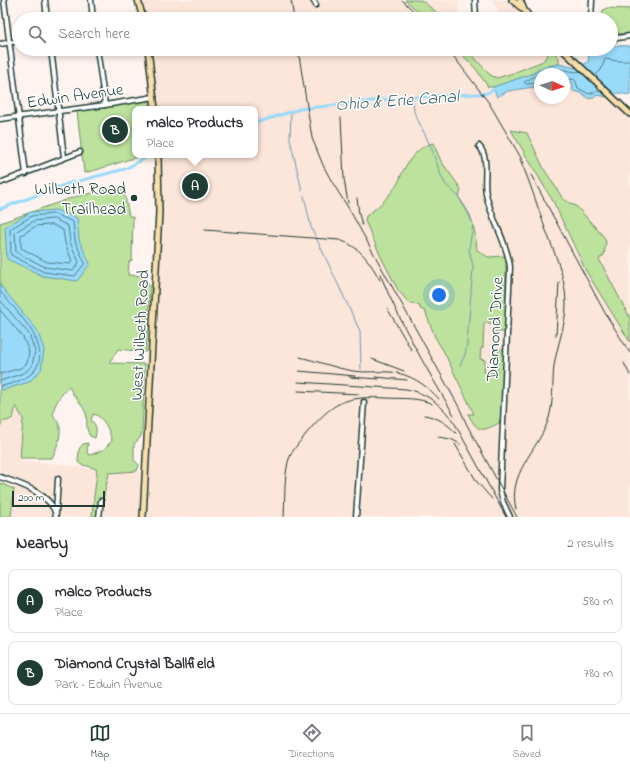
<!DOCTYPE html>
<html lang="en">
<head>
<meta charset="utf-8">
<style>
  :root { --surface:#fff; --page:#f2f2f3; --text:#2b2b33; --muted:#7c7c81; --line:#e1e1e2; --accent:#1f3d34 }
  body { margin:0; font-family:"Indie Flower",sans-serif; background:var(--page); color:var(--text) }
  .compass { position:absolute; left:534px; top:68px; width:36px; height:36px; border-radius:50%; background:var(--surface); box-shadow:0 2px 6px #0003; rotate:93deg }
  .scale { position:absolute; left:12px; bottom:10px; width:93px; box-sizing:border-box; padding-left:4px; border:2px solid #1f3d34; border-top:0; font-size:11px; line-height:14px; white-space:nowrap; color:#1f3d34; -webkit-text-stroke:3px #fff; paint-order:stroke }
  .you { position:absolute; left:439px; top:295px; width:14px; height:14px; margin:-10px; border:3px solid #fff; border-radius:50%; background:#1a73e8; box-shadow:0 0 0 6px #1a73e833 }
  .badge { display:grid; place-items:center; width:26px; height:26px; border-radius:50%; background:var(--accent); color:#fff; font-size:13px; font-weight:700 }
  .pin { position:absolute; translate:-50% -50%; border:2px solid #fff; box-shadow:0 1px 4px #0006 }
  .popup { position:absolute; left:132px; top:106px; width:126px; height:52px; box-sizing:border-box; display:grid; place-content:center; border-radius:8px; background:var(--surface); filter:drop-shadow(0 1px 3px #0005); font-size:13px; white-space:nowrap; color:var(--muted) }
  .popup b { font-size:15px; color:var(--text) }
  .popup::after { content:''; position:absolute; left:50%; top:100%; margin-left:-8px; border:8px solid transparent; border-top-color:var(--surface) }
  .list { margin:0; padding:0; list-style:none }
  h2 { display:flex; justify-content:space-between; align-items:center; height:52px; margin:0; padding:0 16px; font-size:17px }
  h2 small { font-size:13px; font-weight:400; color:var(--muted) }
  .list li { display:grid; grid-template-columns:26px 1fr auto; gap:12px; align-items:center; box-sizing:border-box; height:64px; margin:0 8px 8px; padding:0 8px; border:1px solid var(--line); border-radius:8px }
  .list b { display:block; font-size:15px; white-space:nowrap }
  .list p { margin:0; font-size:13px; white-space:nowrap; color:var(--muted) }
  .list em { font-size:13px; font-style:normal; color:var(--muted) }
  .icon { flex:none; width:22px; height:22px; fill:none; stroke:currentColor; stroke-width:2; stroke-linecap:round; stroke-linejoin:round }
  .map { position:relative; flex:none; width:630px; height:517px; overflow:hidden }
  .search { position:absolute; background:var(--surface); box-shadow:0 2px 6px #0003; left:12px; right:12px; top:12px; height:44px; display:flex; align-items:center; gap:10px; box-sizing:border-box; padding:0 14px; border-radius:22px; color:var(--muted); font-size:15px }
  .sheet { height:196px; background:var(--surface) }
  nav { display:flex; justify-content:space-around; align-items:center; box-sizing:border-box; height:56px; border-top:1px solid var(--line); background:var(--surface); font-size:11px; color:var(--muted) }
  nav a { display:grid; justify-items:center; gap:2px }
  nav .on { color:var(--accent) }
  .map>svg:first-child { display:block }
  .built { fill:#fce5d9; fill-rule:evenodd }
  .green { fill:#bce29d; stroke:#6e9068 }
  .water { fill:#99dafb; stroke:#689bab }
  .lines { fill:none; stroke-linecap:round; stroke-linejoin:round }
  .shore { stroke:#507c84; stroke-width:1 }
  .stream { stroke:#689bab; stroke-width:1 }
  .canal { stroke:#99dafb; stroke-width:3 }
  .minor-casing { stroke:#1f3d34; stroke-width:7 }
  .major-casing { stroke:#1f3d34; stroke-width:8 }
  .minor { stroke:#fff; stroke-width:4 }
  .major { stroke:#f9deab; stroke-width:5 }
  .rail { stroke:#1f3d34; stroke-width:1 }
  .poi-dot { fill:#1f3d34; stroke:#fff; stroke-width:1.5 }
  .labels { text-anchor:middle; stroke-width:3; stroke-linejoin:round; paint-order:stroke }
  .street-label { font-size:17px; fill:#1f3d34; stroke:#fff }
  .poi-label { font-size:17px; fill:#1f3d34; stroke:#fff; text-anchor:end }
  .water-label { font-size:18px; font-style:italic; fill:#3e6466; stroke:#fff }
</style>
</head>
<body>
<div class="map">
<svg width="630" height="517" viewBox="0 0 630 517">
  <rect width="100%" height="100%" fill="#fef3ee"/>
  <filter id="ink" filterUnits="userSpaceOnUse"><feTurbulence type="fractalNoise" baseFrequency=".025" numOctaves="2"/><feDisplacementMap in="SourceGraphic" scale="8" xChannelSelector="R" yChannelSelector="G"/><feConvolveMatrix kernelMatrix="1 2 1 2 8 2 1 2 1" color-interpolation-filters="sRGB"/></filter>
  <g filter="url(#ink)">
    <g class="built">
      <path d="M138,0H458L460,18L462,19H143Z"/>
      <path d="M492,0H513L531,19H488L499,10Z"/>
      <path d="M147,49H560L630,120V517H11L14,489L18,483L0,477V427L3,420L16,406L23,419L20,458L22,462L50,463L92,469L109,473L127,471L145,472L159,215L158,155H255V109H155ZM540,74H564V98H540Z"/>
    </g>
    <g class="green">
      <path d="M405,0H421L445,19H427Z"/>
      <path d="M607,8L630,9V34H619L614,25L611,27V19H603L602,15L603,10Z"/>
      <path d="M457,49H467L490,75L497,78L513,73L543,61L548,54L544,49H552L559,58V64L543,67L532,74L493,87H488L476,69Z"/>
      <path d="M149,100V109H135V155H143L96,170L84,173L77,111Z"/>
      <path d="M511,130L527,133L544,169L563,199L577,207L604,237L606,242L604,255L599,259L630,318V342L586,271L554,203Z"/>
      <path d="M433,143L441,161L461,189L459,198C472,218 475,226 477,250L488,257L506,256V332H495V323H484L483,348H481L480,359L485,360L484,372L497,373L499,349H505L502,413L499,423C482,432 478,433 468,414H474L444,352L435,337L425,311L420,309V306L408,302L398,290L381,257L365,221L366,216C379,207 391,195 399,181C400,179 401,175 402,173C409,159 418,147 433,143Z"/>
      <path d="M121,187L124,191L129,216L133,217L132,260L129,262L128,275L144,276L150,287L146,352L118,349L109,363L145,364L142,432L140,438L134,444V460L139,465L137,471L109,473L103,500L102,516L92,517L94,496L97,473L96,469L88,466L81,465L78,462L79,449L83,444L88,443L87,453L90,455L103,450L112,441C110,432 104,416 93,414L91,420C97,426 97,429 95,438L90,436C84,426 89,419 85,411C81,402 72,396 69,386C63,392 50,409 54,416C56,420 60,423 60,428C61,437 56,450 52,458H20L23,419L16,406L13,418L7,421H3L0,427V223L74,197Z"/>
      <path d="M0,483L14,489L11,517H0Z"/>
    </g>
    <g class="water">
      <path d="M611,45L630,46V95L617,93L606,97L598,95L589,99L583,94L573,91L572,82L564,84V74H540V86L508,91L497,97L493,87L532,74L543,67L559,64L576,68L588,62L589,52L594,49H611Z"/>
      <path d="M56,210L77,218L79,240L90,264L77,281L43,276L7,259L5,227L31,212Z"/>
      <path d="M0,285L37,330L44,350L41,370L29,382L3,390L0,389Z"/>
    </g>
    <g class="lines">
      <g class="shore">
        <path d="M595,76L601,70L605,59L618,61H630"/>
        <path d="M564,80L574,79L576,82L578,88L589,94L597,91L602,92"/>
        <path d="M540,83L526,84L524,82L545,71L554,68L576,72L580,71"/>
        <path d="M55,214L73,222L75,241L85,263L75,276L44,272L11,255L10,229L32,216Z"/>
        <path d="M54,219L68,226L70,242L79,262L73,271L45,267L16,252L15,232L34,221Z"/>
        <path d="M53,225L63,230L65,243L72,261L70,264L47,262L21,248V235L36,226Z"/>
        <path d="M0,291C15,311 58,349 31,374C26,379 7,386 0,386"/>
        <path d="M0,300L29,334L35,351L32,366L24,373L0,381"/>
        <path d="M0,310L23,337L29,352L27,363L21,368L0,374"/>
      </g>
      <g class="stream">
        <path d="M413,97L414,112L431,147L442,178L446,185L458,196L464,205L470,215L473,224L469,249L473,266L467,344L465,355L460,365"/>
        <path d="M291,112L290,139L302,191"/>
        <path d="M304,196L311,227L360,331L361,369"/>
      </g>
      <g class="canal">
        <path d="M255,123L300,109L399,98L477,94L487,93L497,88"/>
        <path d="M0,209L67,184L125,169L151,155"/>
      </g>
      <g class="minor-casing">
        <g id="minor">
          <path d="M4,0L26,174"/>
          <path d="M45,0L47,19"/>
          <path d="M91,0L93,19"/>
          <path d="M313,0L316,5"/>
          <path d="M475,0L476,19"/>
          <path d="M591,19L592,0"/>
          <path d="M611,39L630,36"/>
          <path d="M0,44L19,41"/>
          <path d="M51,49L64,157"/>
          <path d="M97,49L105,105"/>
          <path d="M0,119L105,105L154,97"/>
          <path d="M479,146C490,158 483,179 486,194C491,219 507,241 510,267L500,490L503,502L510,517"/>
          <path d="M0,183L80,152"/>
          <path d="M0,477C18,483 54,494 56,517"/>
          <path d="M56,513L58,479"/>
          <path d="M99,517L101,501"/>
          <path d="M356,517L364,402"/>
        </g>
      </g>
      <g class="major-casing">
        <g id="major">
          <path d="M138,0L143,19"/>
          <path d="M512,0L523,9"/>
          <path d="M520,0L524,10L531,19"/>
          <path d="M148,49L155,109"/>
          <path d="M562,49L630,114"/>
          <path d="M143,517L159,212L158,155"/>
        </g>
      </g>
      <use href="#minor" class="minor"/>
      <use href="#major" class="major"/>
      <g class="rail">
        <path d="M291,0L294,19"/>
        <path d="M402,0L422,19"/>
        <path d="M298,49L312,138L323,165L332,182L349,209L459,407L467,425L517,517"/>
        <path d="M448,49L489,103L524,163"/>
        <path d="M341,118L344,179L348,203"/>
        <path d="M531,175L605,313L630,353"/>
        <path d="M357,198L359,214L362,225"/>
        <path d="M205,230L339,240C360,246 370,262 380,280"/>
        <path d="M380,274C400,323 427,370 454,415"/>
        <path d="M387,308L412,351"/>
        <path d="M556,336L559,282"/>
        <path d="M300,357C317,361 335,368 353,371C365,373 378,371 390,372C408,373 427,385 439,399"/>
        <path d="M372,359L404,371"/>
        <path d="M624,363L630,375"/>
        <path d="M299,371L355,376"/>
        <path d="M349,377L379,379"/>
        <path d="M375,377L407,380"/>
        <path d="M298,382L406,389C428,393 443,406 455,424L506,517"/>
        <path d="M298,391L359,394"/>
        <path d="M424,415C437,417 447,423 456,433"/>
        <path d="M438,437L451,439L460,444"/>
        <path d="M455,444L477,482L492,499"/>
        <path d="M516,509C507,474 537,451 548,421C554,403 552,384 554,366C557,345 566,325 566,304C566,277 554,252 545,228C537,205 530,182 520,159"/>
        <path d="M284,517C285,499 284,480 288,462C291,451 299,443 306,434C334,401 344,396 387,398C402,399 419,397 432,404"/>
      </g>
    </g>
  </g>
  <circle class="poi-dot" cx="134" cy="198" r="4"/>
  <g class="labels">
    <g class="street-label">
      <text transform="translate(75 95) rotate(-8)" y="6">Edwin Avenue</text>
      <text transform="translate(494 329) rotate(-87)" y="6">Diamond Drive</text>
      <text transform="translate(139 335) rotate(-87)" y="6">West Wilbeth Road</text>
    </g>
    <g class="poi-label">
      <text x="126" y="194">Wilbeth Road<tspan x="126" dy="20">Trailhead</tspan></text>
    </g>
    <g class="water-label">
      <text transform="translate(397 100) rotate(-4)" y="6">Ohio &amp; Erie Canal</text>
    </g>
  </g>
</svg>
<svg class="compass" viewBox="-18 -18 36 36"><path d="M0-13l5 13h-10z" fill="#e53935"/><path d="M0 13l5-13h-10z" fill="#7c7c81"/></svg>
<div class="scale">200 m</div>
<div class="you"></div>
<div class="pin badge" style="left:195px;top:186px">A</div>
<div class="popup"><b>malco Products</b>Place</div>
<div class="pin badge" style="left:115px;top:130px">B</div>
<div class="search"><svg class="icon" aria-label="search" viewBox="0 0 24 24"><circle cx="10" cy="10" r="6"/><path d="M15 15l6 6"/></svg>Search here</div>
</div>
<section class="sheet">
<h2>Nearby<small>2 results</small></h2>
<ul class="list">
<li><span class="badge">A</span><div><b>malco Products</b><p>Place</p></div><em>580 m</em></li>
<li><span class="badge">B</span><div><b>Diamond Crystal Ballfield</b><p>Park · Edwin Avenue</p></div><em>780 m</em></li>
</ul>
</section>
<nav>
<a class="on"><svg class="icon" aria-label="map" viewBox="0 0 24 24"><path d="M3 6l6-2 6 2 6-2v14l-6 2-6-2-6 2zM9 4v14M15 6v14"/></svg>Map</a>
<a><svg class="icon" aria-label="directions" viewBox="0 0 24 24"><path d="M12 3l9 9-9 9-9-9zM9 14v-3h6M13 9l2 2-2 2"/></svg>Directions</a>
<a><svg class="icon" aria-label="saved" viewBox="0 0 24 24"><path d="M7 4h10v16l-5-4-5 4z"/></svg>Saved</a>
</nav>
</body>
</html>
